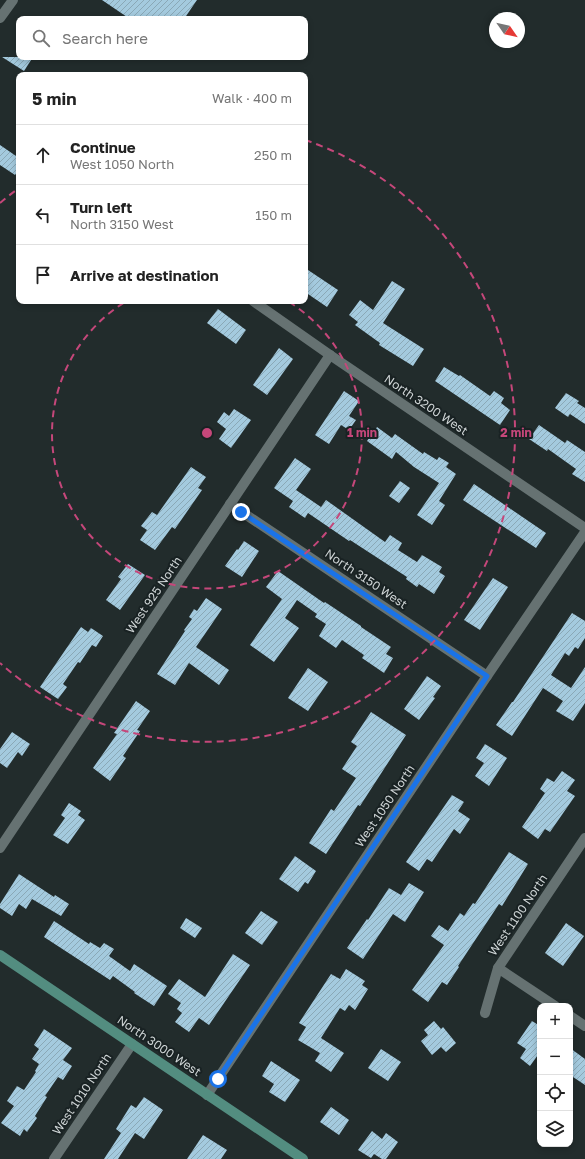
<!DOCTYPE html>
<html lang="en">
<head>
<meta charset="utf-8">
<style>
  :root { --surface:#fff; --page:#f2f2f2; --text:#222; --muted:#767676; --line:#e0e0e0 }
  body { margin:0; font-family:"Golos Text",sans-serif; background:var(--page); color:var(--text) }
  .controls { position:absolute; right:12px; bottom:12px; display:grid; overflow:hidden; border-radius:8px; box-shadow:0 2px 6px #0003 }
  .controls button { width:36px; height:36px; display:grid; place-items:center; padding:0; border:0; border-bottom:1px solid var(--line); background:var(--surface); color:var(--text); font:20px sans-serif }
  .compass { position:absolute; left:489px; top:12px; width:36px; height:36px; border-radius:50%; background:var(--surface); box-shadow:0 2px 6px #0003; rotate:124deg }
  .stop { position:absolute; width:12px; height:12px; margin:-9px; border:3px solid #1a73e8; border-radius:50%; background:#fff }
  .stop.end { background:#1a73e8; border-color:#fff; box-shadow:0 1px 4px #0008 }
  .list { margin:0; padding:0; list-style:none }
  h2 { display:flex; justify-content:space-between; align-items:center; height:52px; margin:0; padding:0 16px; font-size:17px }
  h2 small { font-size:13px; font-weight:400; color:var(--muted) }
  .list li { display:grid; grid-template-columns:26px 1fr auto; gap:12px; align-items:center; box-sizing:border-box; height:60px; padding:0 16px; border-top:1px solid var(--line) }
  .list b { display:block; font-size:15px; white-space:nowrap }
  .list p { margin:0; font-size:13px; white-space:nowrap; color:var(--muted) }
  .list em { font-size:13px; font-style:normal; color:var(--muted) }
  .icon { flex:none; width:22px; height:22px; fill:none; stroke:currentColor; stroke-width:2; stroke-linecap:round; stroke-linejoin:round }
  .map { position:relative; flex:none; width:585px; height:1159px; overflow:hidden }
  .search { position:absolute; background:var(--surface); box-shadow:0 2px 6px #0003; left:16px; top:16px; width:292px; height:44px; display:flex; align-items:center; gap:10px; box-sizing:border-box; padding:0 14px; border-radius:8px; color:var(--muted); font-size:15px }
  .panel { position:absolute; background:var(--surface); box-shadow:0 2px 6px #0003; left:16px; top:72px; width:292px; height:232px; border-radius:8px }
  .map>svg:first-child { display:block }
  .building { fill:url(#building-hatch) }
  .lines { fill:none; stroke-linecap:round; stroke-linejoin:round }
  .minor { stroke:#667272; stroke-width:10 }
  .tertiary { stroke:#667272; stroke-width:10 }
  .secondary { stroke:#538d80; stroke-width:10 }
  .route { stroke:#1a73e8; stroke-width:5 }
  .ring { fill:none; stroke:#c5477a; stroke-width:2; stroke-dasharray:7 5 }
  .labels { text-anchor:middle; stroke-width:4; stroke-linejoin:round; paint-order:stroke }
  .street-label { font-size:12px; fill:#ced4d5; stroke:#192223 }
  .centre { fill:#c5477a; stroke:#192223; stroke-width:2 }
  .ring-label { font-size:12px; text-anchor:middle; font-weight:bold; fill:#c5477a; stroke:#192223; stroke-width:4; stroke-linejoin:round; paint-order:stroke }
</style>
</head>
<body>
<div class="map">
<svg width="585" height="1159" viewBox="0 0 585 1159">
  <defs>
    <pattern id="building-hatch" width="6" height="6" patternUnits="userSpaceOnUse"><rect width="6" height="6" fill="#a4cade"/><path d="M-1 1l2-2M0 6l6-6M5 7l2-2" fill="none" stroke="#8aa8b6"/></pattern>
  </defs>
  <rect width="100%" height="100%" fill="#222c2c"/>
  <g class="building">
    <path d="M102,0H197L184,19H130Z"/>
    <path d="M2,57H33L24,71Z"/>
    <path d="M0,145L19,158V169L15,175L0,165Z"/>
    <path d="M305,268L338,290L327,307L305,292Z"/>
    <path d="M392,281L405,289L383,323L424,349L413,366L379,345L380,343L355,325L358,322L349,315L360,300L373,310Z"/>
    <path d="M218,309L246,330L236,344L207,323Z"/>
    <path d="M279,348L293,359L267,395L253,385Z"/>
    <path d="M444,367L459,376L460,375L490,396L494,391L504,398L501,403L510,410L500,425L435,381Z"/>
    <path d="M344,391L359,401L349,416L356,420L349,430L341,425L329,444L315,435Z"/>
    <path d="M566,393L579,401L577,403L585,408V424L570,414L568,417L555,408Z"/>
    <path d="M234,409L251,420L231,448L219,439L226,429L217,422L224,412L229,416Z"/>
    <path d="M539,425L565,443L567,440L585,452V482L572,474L576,469L548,449L547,451L529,439Z"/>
    <path d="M377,427L392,438L395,434L423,454L424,452L437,460L439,457L449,463L446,467L456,474L439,501L445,505L432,525L417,515L439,483L414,467L396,452L392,459L367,441Z"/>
    <path d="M295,458L311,469L296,490L321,507L326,500L385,542L390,535L402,543L398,550L417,562L422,555L442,567L439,572L445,576L434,594L419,584L417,587L406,579L407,577L350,540L349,541L308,513L305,518L289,507L293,501L274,488Z"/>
    <path d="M191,467L206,477L198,488L202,490L175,529L172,527L155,550L140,540L147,530L141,526L152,512L157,515Z"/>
    <path d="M400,481L410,488L399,503L389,496Z"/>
    <path d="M474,484L546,533L536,548L463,500Z"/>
    <path d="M244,541L259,551L242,577L225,566L237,549L238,550Z"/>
    <path d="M128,564L145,575L120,610L106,600L121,579L118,577Z"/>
    <path d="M278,571L324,603L325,602L361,626V627L391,647L386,654L393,658L384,673L362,658L364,655L342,640L336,648L319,636L326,624L315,617L317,614L297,600L285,618L299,628L274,662L250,645L282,599L266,587Z"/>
    <path d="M493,578L508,587L480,630L464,620Z"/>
    <path d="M206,598L222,609L196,647L229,670L219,685L189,663L175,685L157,674L185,631L184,630L192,619L189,617L194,609L197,611Z"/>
    <path d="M572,613L585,621V638L578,649L575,647L569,656L565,653L551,675L571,688L585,667V703L573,721L556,711L563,701L543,688L512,736L496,725L512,702H513Z"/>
    <path d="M81,627L88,632L91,628L103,636L96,647L92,645L80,663L78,662L63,684L67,687L58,699L40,687Z"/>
    <path d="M308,668L328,682L308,711L288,698Z"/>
    <path d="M427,676L441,686L433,697L435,698L419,720L404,709Z"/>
    <path d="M136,701L150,711L137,730L140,731L123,756L126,758L110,781L93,768L117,734L114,733Z"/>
    <path d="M371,712L406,735L360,806L358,805L326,854L309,843L331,809L334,811L356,778L342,769L357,746L351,742Z"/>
    <path d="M12,732L30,744L22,756L18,752L7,768L0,763V749Z"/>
    <path d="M485,744L507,758L489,786L475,776L484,763L476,758Z"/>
    <path d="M562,771L575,780L567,791L575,796L550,832L545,829L538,839L522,827L545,793L540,789L547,778L554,782Z"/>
    <path d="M452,795L464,802L458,811L470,819L460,834L454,829L432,862L427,859L419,871L406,862Z"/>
    <path d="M69,803L81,811L78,815L85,820L68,844L53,835L65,818L61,815Z"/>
    <path d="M509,852L528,864L502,906L499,904L458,966L459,967L447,985L442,982L428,1002L412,990L444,945L431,936L439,925L448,931L460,913L464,916L473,903L475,904Z"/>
    <path d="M295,856L316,871L308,884L305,882L298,892L279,879Z"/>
    <path d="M19,874L54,897L55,895L69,904L61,916L32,899L26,909L19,904L12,916L0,908V904Z"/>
    <path d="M409,883L424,892L405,922L393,914L363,959L347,948L367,919L368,920L389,888L401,895Z"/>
    <path d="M261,911L278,922L262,945L245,933Z"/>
    <path d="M186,918L202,928L195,938L180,928Z"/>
    <path d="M54,921L89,944L90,942L100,948L104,943L114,949L109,956L130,971L134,964L167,986L154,1006L134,993L135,992L113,976L110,980L44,937Z"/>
    <path d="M566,923L584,936L563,966L545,953Z"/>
    <path d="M233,954L250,965L209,1025L199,1018L189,1032L175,1022L182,1013L177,1009L181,1003L168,994L179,979L205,997Z"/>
    <path d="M346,969L365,981L362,985L368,989L355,1010L349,1005L345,1011L340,1008L321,1038L344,1053L331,1072L315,1061L320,1053L298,1040L306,1027L299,1023L331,974L340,979Z"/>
    <path d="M434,1021L441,1029L443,1027L456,1043L446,1052L441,1047L432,1055L421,1041L428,1035L424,1030Z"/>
    <path d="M532,1021L540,1026V1052L530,1066L520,1058L526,1049L517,1043Z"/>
    <path d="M44,1029L72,1048L63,1060L72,1066L63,1080L58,1077L45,1096L47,1097L35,1116L37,1118L27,1132L24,1129L20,1136L1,1123L14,1106L7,1101L17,1086L24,1090L36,1072L35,1071L39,1064L32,1059L39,1049L34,1045Z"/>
    <path d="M570,1048L585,1059V1085L570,1075Z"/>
    <path d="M381,1049L401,1062L388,1081L368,1068Z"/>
    <path d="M271,1061L300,1080L285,1102L269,1092L274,1084L262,1076Z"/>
    <path d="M144,1097L163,1110L144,1139L135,1133L118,1159H104L121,1133L116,1129L131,1105L136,1108Z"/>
    <path d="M331,1107L349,1120L339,1135L320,1122Z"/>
    <path d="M372,1131L382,1139L386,1133L398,1142L386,1159H382L374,1154L371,1158L358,1150Z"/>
    <path d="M203,1135L227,1150L221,1159H187Z"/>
  </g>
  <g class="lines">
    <g class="minor">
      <path d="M253,301L330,355L585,528"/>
      <path d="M230,504L487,676"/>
      <path d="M0,848L330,355"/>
      <path d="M498,968L555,1006"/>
      <path d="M485,1013L498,968L585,838"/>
      <path d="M570,1016L585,1026"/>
      <path d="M207,1095L487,676L585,532"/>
      <path d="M54,1159L132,1044"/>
    </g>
    <path class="tertiary" d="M0,18L13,0"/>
    <path class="secondary" d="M0,955L303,1159"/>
  </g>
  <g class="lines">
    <path class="route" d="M218,1079L487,676L241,512"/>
  </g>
  <g class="ring">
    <path d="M289 302A155 155 0 1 1 125 302"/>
    <path d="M0 203A309 309 0 0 1 19 188M305 140A309 309 0 1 1 0 663"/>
  </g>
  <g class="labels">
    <g class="street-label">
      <text transform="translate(426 405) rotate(34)" y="4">North 3200 West</text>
      <text transform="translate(366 579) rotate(34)" y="4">North 3150 West</text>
      <text transform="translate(154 595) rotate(-56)" y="4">West 925 North</text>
      <text transform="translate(385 806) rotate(-56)" y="4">West 1050 North</text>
      <text transform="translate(518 915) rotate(-56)" y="4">West 1100 North</text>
      <text transform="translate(159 1046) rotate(34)" y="4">North 3000 West</text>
      <text transform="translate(82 1094) rotate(-56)" y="4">West 1010 North</text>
    </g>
  </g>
  <circle cx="207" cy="433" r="6" class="centre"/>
  <g class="ring-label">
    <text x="362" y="437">1 min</text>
    <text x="516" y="437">2 min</text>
  </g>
</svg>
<div class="controls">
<button>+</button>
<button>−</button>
<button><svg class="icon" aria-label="locate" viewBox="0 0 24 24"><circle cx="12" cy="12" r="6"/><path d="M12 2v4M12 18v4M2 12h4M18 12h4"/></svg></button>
<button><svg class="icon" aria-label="layers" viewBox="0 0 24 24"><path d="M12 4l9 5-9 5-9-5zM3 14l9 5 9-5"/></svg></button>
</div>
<svg class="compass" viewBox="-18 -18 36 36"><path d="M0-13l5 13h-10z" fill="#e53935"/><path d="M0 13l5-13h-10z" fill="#767676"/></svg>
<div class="stop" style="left:218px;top:1079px"></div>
<div class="stop end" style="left:241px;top:512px"></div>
<div class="search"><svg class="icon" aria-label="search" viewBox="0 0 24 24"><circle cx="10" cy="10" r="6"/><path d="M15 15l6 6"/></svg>Search here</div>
<section class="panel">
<h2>5 min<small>Walk · 400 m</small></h2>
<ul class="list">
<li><svg class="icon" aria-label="ahead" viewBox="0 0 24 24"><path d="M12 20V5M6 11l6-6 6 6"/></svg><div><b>Continue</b><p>West 1050 North</p></div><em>250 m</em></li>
<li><svg class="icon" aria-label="left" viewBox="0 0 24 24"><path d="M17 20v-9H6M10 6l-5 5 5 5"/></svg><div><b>Turn left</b><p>North 3150 West</p></div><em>150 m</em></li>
<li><svg class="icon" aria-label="arrive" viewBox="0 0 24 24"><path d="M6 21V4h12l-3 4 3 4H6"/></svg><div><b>Arrive at destination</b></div></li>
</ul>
</section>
</div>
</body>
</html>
